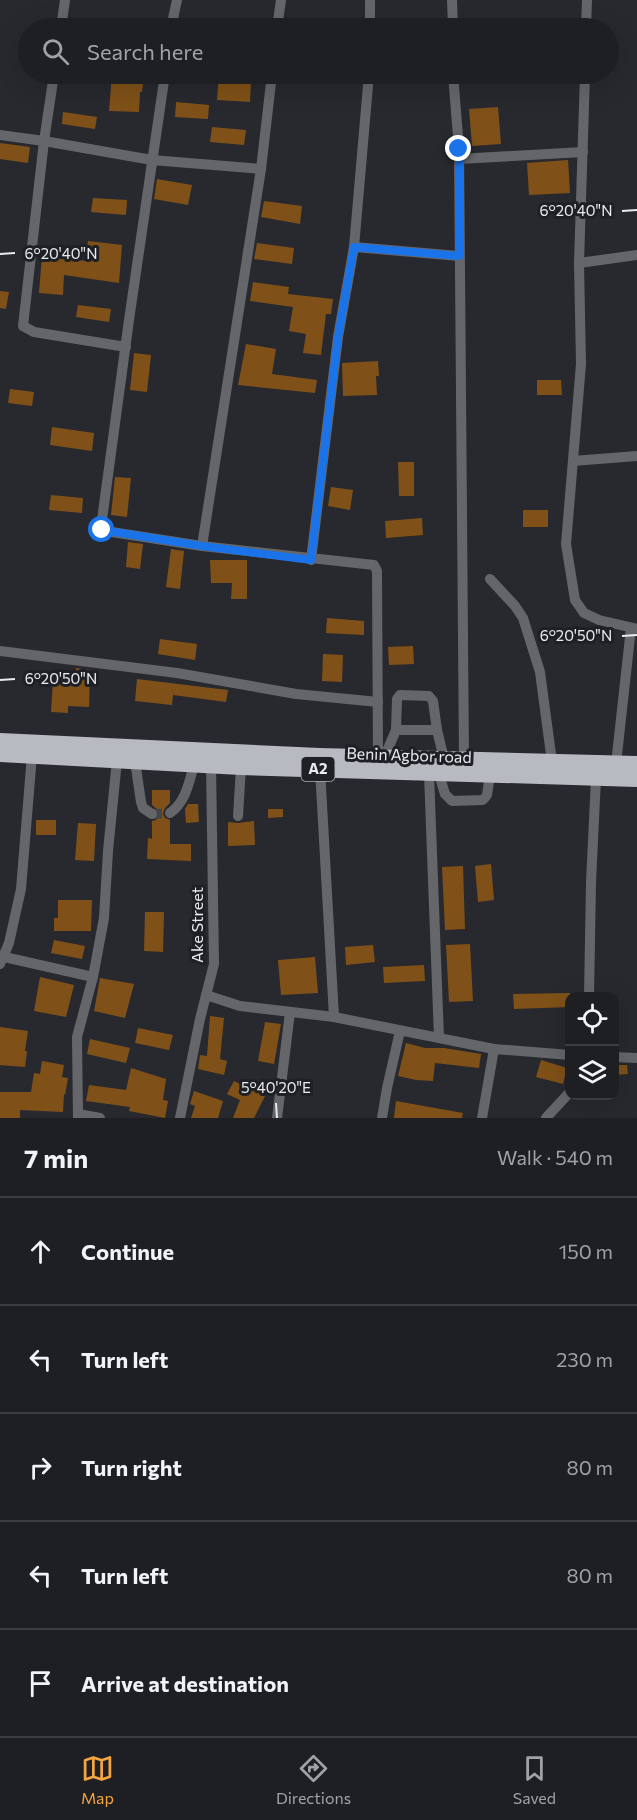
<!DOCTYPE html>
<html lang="en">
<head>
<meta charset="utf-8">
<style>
  :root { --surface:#1e1f23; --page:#2b2c30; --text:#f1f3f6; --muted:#a1a2a6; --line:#3c3d41; --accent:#f3a443 }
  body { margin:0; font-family:Commissioner,sans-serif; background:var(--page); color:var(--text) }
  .controls { position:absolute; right:18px; bottom:18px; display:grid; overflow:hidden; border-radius:12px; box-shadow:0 6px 24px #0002 }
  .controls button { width:54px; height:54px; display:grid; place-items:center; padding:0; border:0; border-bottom:2px solid var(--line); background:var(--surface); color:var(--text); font:30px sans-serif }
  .stop { position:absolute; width:18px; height:18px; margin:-14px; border:4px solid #1a73e8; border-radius:50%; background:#fff }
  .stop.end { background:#1a73e8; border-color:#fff; box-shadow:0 2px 6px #0008 }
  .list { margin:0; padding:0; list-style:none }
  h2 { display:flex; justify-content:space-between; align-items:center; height:78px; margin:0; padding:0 24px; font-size:26px }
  h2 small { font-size:20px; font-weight:400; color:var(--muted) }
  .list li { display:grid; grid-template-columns:39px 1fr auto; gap:18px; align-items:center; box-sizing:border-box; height:108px; padding:0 24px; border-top:2px solid var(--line) }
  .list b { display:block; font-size:22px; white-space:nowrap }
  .list em { font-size:20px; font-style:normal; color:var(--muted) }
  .icon { flex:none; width:33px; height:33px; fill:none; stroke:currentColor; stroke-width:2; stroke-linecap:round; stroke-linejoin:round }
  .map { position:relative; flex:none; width:637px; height:1118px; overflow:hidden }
  .search { position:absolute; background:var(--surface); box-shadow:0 6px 24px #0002; left:18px; right:18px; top:18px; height:66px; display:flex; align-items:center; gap:15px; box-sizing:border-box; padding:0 21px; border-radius:33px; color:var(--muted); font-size:22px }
  .sheet { height:618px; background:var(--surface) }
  nav { display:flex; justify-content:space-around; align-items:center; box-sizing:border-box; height:84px; border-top:2px solid var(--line); background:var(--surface); font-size:16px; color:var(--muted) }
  nav a { display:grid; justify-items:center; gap:3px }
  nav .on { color:var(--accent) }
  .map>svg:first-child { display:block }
  .building { fill:#7f5118 }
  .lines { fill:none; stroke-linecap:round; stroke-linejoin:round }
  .minor-tunnel { stroke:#45464c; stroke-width:10; stroke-dasharray:10 5; stroke-linecap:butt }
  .minor { stroke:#656669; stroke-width:10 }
  .highway { stroke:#b8bac1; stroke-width:16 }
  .route { stroke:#1a73e8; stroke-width:8 }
  .ticks { fill:none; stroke:#ebebef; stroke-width:2 }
  .labels { text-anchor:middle; stroke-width:6; stroke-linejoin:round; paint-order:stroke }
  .shield { fill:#1e2025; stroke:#aeaeb2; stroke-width:1.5 }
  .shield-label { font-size:15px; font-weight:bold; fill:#ebebef }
  .street-label { font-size:16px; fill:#ebebef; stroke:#1e2025 }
  .ticks-label { font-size:15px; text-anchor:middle; fill:#ebebef; stroke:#1e2025; stroke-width:6; stroke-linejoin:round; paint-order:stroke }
</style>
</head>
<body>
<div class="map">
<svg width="637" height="1118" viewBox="0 0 637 1118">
  <rect width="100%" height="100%" fill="#28292f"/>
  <g class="building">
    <path d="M112,74L144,76L142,92H140L139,112L109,111Z"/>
    <path d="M219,74H254L253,83H251L250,102L217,100Z"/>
    <path d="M176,102L209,105L208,119L175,117Z"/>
    <path d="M498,107L501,144L472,146L469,109Z"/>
    <path d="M63,112L97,117L95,129L62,124Z"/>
    <path d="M212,127L246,130L244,145L210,142Z"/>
    <path d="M0,143L30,147L28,163L0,159Z"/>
    <path d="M568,160L570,193L529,195L527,163Z"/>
    <path d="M157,179L192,185L188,205L154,199Z"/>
    <path d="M93,198L127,200L126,215L91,212Z"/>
    <path d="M264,201L302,206L300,224L261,217Z"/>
    <path d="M88,241L122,245L119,283L64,275L63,295L39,293L42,256L85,261Z"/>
    <path d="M257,243L294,248L292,264L254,259Z"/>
    <path d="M253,282L289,287L288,294L333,299L331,314H326L321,355L303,353L306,334L289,331L293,307L250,301Z"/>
    <path d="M0,291L9,292L6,309L0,308Z"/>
    <path d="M78,305L111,309L109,322L76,317Z"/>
    <path d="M246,344L276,349L272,374L317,380L315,393L238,385Z"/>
    <path d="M134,353L151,355L147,392L130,390Z"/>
    <path d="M378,361L379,376H376L377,395L343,396L342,363Z"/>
    <path d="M537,380H561L562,395H537Z"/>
    <path d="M10,389L34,392L32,406L8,403Z"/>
    <path d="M52,427L94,433L92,451L50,445Z"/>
    <path d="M398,462H414V496H399Z"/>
    <path d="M115,477L131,478L127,517L111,515Z"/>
    <path d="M331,487L353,490L350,510L328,506Z"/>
    <path d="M51,495L83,498L82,513L49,510Z"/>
    <rect x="523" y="510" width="25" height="17"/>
    <path d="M422,518L423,535L386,538L385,521Z"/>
    <path d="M128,542L143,544L140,569L126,567Z"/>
    <path d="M171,549L184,551L180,589L166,587Z"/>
    <path d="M210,560H247V599H231L232,583H211Z"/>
    <path d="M327,618L364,621V635L326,633Z"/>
    <path d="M160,639L197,644L195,660L158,654Z"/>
    <path d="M413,646L414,664L389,665L388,647Z"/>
    <path d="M323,654L343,655L342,682L322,681Z"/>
    <path d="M76,668L90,670L89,707L68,706V713L51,712L53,680L75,682Z"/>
    <path d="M137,679L228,690L226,702L173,695L172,705L135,701Z"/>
    <path d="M152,790H170V803L165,808L163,814L165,818L170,820V844H191V861L147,859L148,838L152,839V821L156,820L159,815L158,810L152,805Z"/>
    <path d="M188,804H198L199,822L186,823L185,809Z"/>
    <path d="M268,809H283V817L268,818Z"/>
    <rect x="36" y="820" width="20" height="15"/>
    <path d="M254,821L255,845L228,846V822L238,823Z"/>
    <path d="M78,823L96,824L94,861L75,860Z"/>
    <path d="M491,864L494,900L478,902L475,866Z"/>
    <path d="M463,866L465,929L445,930L442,867Z"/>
    <path d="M58,900H92L91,931H54V918H58Z"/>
    <path d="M145,912H164L163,952L144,951Z"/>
    <path d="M54,940L85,946L82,959L51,953Z"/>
    <path d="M470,944L473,1001L449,1002L446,945Z"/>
    <path d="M373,945L375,962L346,965L345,947Z"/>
    <path d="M315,957L318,993L281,995L278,960Z"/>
    <path d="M424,965L425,981L384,983L383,967Z"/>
    <path d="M40,977L74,985L66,1017L34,1011Z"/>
    <path d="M100,978L134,984L125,1018L94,1011Z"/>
    <path d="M570,993V1007L514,1009L513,994Z"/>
    <path d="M210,1016L224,1018L220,1059L227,1061L224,1075L198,1069L200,1055L207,1056Z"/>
    <path d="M265,1022L281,1024L274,1064L258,1061Z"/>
    <path d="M0,1027L28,1031L25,1051H27L25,1067L0,1065Z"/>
    <path d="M138,1028L173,1035L169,1050L135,1043Z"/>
    <path d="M90,1039L130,1048L126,1063L87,1054Z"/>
    <path d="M406,1043L425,1048H444L481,1054L479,1068L435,1063L433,1081L416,1080L398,1076Z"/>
    <path d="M541,1060L567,1068L563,1084L536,1077Z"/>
    <path d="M42,1061L64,1065L62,1077L68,1078L65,1095L64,1094L63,1112L20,1110V1118H0V1092H31L34,1073L40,1074Z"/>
    <path d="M615,1065H627L628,1074L615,1075Z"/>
    <path d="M131,1068L166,1079L163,1100L168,1101L165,1118L129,1111L130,1107L86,1101L89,1085L126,1090Z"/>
    <path d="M234,1081L265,1096L254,1118H233L240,1100L227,1094Z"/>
    <path d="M194,1091L223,1101L218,1118H191L195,1106L190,1104Z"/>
    <path d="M396,1101L463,1113L462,1118H394Z"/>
  </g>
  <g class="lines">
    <path class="minor-tunnel" d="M152,814L170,813"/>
    <g class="minor">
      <path d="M370,0V28"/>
      <path d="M452,0L453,28"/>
      <path d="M61,28L65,0"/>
      <path d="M171,28L177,0"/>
      <path d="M277,28L281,0"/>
      <path d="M586,28L587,0"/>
      <path d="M54,74L44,141L23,326L34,332L126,347"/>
      <path d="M165,74L129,320L101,527L105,531L202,546L374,565L377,571L378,758"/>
      <path d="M453,74L459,149L464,759"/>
      <path d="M585,74L579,263L637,255"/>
      <path d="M0,135L44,141L152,160L261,169"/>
      <path d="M459,159L583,152"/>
      <path d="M354,247L459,256"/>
      <path d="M579,263L581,364L566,544L575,600L584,613L599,620L637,629"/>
      <path d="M573,461L637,456"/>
      <path d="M202,546L261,169L272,74"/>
      <path d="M311,560L338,337L354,247L369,74"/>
      <path d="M490,579L515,606L523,618L540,672L552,762"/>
      <path d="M0,651L177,673L296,694L378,702"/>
      <path d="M396,730L397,699L400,695L429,696L433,701L437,730"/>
      <path d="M384,758L396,730H437L444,759"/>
      <path d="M135,761L141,802L143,808L152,814"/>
      <path d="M616,764L631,628"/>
      <path d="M320,769L334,1017"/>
      <path d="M429,774L439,1038"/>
      <path d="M439,774L445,794L452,801L483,800L487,795L490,775"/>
      <path d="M170,813C186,802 189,782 194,765"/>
      <path d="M238,816L241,767"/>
      <path d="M0,956L93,977"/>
      <path d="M0,964L9,943L21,889L32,755"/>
      <path d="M206,995L240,1006L334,1017L494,1049L570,1055"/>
      <path d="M589,996L591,882L596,778"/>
      <path d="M614,1057L637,1058"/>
      <path d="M78,1114L100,1118"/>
      <path d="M78,1118L77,1037L93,977L104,918L108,851L117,760"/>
      <path d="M180,1118L200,1019L214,964L211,765"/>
      <path d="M277,1118L290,1012"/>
      <path d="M382,1118L387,1088L400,1031"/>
      <path d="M482,1118L494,1049"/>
      <path d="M546,1118L570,1092"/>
    </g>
    <g class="highway">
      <path d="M0,741L319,756L637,764"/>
      <path d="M0,754L241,767L637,779"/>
    </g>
  </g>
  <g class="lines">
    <path class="route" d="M102,530L202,546L311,560L338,337L354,247L459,256V149"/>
  </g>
  <path class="ticks" d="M622,211L637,210M0,254L15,253M622,636L637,635M0,680L15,679M276,1103L277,1118"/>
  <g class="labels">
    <rect class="shield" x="301.5" y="757" width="33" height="24" rx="4.5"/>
    <g class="shield-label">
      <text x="318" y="774">A2</text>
    </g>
    <g class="street-label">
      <text transform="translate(409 755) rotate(2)" y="6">Benin Agbor road</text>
      <text transform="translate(197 925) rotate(-90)" y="6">Ake Street</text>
    </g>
  </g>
  <g class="ticks-label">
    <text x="576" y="216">6°20'40"N</text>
    <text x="61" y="259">6°20'40"N</text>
    <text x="576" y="641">6°20'50"N</text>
    <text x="61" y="684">6°20'50"N</text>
    <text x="276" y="1093">5°40'20"E</text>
  </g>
</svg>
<div class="controls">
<button><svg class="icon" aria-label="locate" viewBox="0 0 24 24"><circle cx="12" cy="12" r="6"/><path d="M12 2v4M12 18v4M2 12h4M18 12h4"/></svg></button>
<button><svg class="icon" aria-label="layers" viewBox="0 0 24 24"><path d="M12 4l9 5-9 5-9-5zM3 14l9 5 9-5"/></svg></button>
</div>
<div class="stop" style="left:102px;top:530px"></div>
<div class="stop end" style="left:459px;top:149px"></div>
<div class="search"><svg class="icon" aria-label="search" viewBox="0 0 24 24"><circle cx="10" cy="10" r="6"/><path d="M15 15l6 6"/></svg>Search here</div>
</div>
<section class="sheet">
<h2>7 min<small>Walk · 540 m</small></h2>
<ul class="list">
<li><svg class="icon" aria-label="ahead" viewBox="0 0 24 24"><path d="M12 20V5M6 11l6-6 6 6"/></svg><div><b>Continue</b></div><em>150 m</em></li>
<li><svg class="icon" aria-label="left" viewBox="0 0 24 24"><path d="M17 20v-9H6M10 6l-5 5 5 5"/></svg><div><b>Turn left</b></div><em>230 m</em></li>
<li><svg class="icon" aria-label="right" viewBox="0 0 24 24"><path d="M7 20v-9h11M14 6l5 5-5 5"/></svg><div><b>Turn right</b></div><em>80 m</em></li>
<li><svg class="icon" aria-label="left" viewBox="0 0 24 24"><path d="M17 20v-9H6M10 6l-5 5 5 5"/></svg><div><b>Turn left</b></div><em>80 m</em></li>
<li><svg class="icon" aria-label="arrive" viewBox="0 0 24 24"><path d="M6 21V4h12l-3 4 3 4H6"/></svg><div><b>Arrive at destination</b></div></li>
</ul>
</section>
<nav>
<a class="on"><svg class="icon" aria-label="map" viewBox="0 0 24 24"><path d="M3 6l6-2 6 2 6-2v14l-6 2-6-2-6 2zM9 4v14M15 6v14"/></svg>Map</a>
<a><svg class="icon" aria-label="directions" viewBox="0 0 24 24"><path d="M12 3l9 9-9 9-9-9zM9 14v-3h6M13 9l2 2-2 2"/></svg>Directions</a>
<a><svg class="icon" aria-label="saved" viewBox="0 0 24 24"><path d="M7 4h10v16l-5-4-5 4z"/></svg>Saved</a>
</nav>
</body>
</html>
